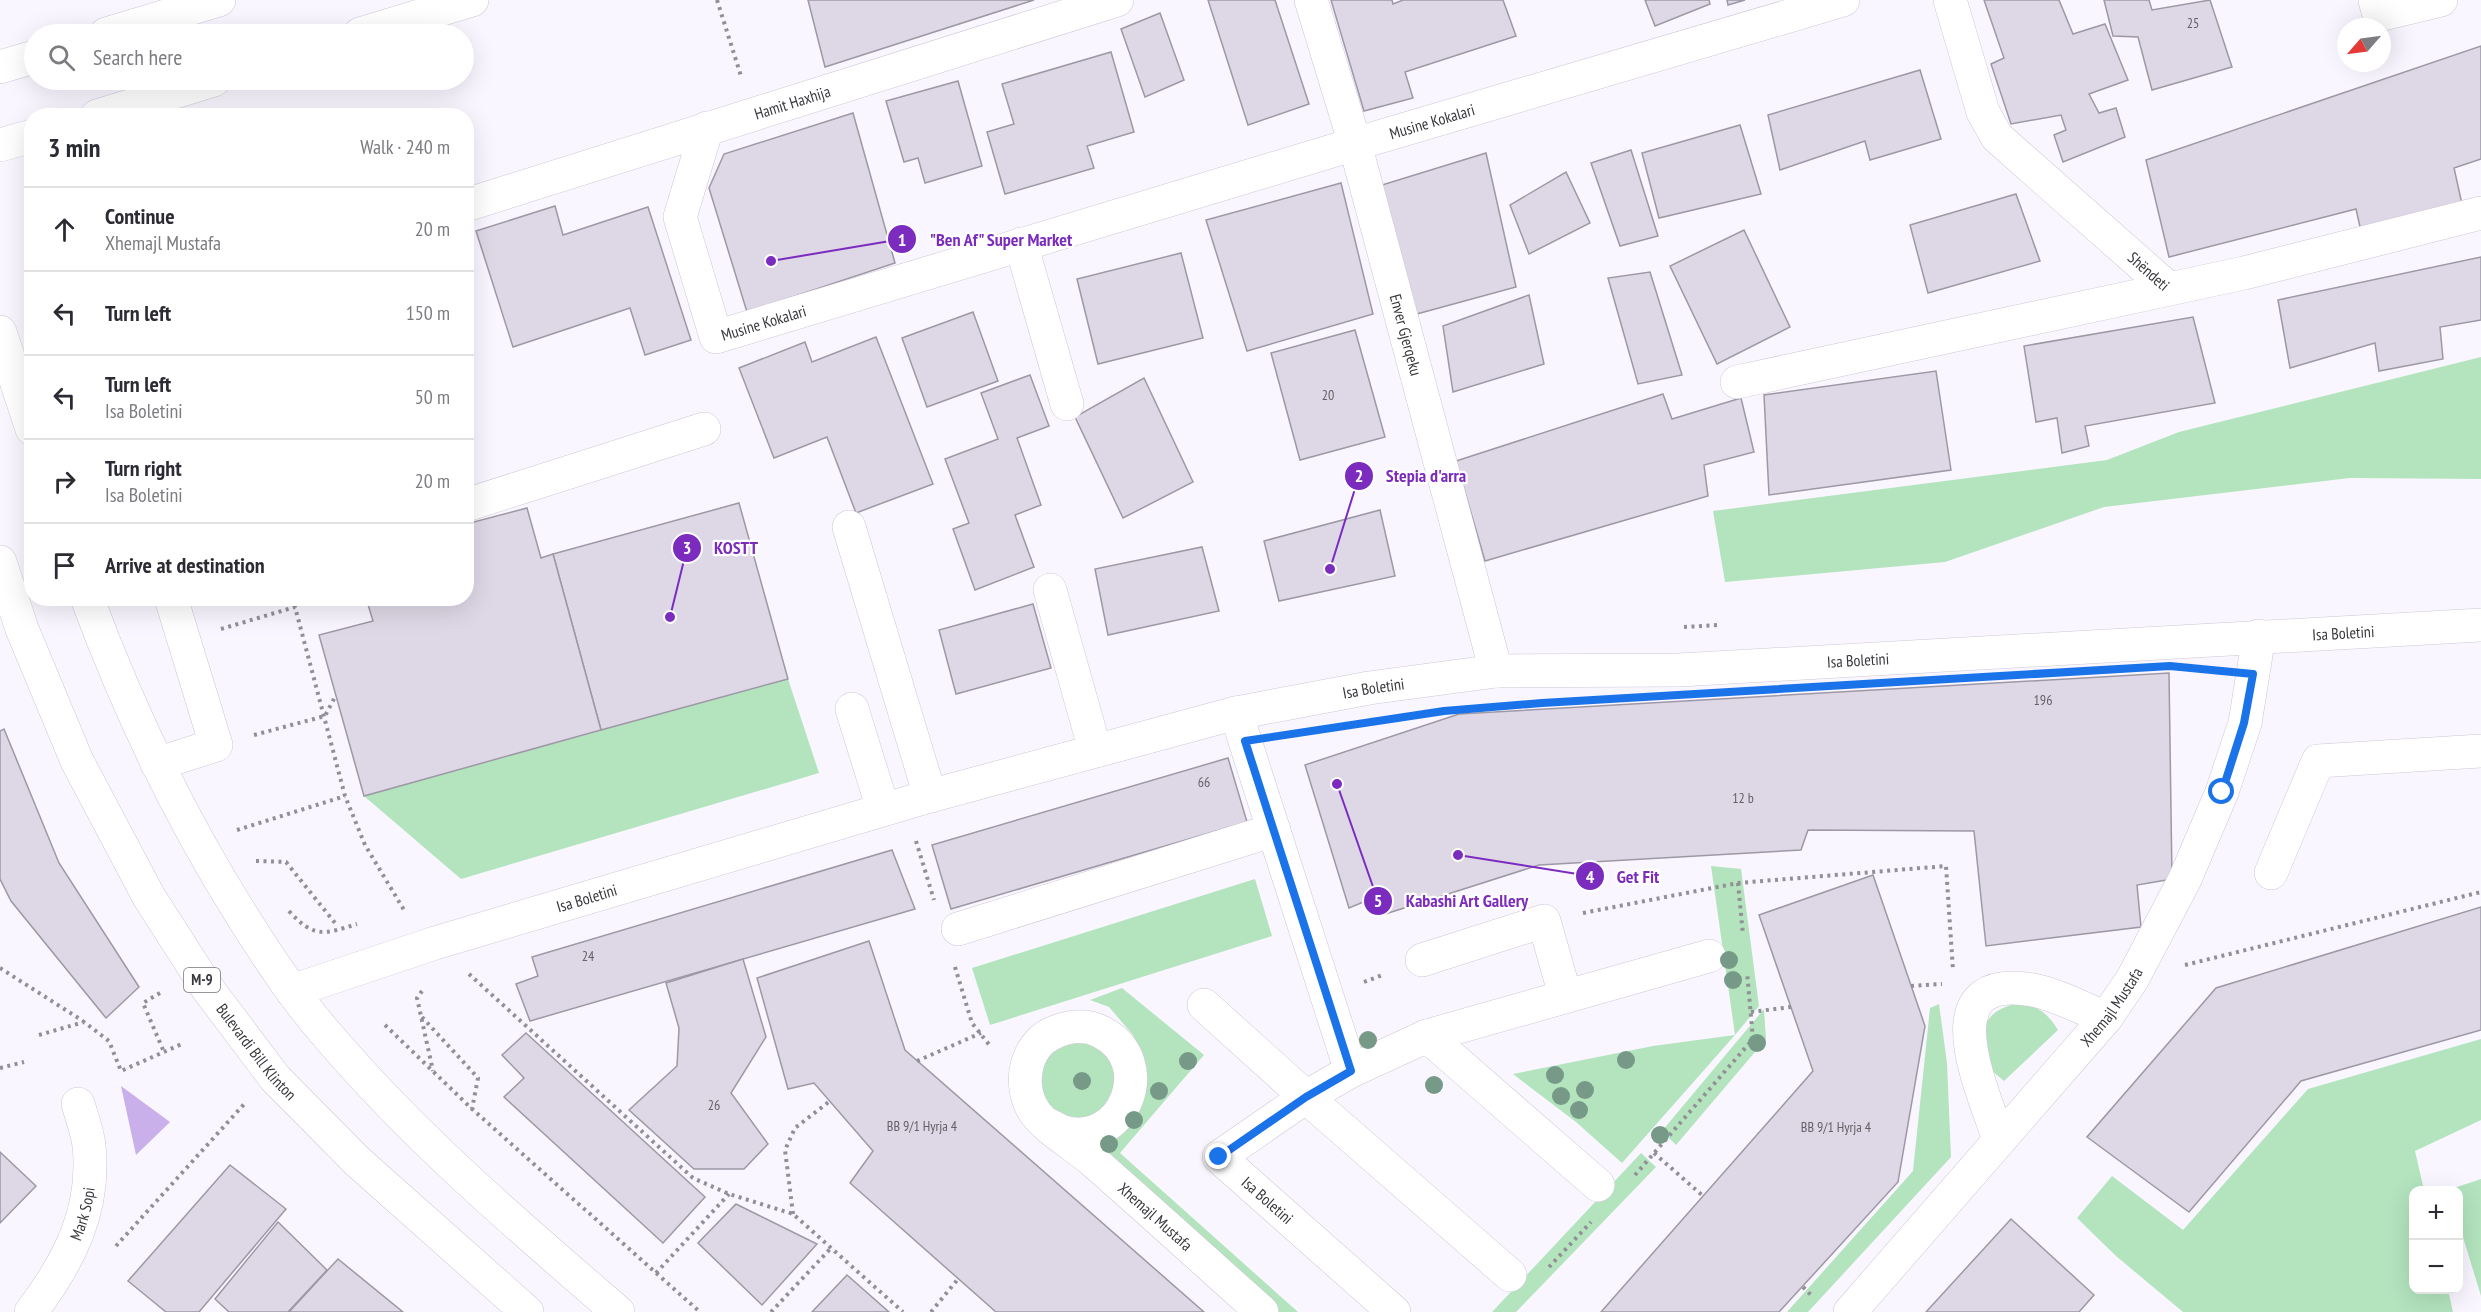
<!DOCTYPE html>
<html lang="en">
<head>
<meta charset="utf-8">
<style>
  :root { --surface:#fff; --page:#f7f7f7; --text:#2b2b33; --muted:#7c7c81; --line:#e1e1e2 }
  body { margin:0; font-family:"PT Sans Narrow",sans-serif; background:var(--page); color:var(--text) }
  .controls { position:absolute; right:18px; bottom:18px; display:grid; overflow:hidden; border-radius:12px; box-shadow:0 6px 24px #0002 }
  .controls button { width:54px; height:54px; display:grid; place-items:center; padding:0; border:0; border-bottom:2px solid var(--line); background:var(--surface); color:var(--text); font:30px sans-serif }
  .compass { position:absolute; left:2337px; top:18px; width:54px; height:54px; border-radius:50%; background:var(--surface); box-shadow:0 6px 24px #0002; rotate:242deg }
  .stop { position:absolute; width:18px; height:18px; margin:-14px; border:4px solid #1a73e8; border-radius:50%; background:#fff }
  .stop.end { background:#1a73e8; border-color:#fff; box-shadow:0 2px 6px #0008 }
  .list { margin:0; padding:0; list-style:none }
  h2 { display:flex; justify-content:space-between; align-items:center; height:78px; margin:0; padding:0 24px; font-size:26px }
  h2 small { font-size:20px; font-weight:400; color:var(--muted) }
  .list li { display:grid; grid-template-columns:39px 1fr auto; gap:18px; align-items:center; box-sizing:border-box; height:84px; padding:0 24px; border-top:2px solid var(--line) }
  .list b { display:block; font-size:22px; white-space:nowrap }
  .list p { margin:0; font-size:20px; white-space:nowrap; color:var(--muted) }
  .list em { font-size:20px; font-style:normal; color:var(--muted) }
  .icon { flex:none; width:33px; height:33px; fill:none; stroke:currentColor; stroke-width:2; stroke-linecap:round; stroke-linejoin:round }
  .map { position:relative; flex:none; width:2481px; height:1312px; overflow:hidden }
  .search { position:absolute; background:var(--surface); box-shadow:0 6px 24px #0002; left:24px; top:24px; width:450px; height:66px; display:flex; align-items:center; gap:15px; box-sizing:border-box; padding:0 21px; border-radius:33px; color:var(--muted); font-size:22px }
  .panel { position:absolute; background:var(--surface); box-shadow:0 6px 24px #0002; left:24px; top:108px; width:450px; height:498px; border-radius:24px }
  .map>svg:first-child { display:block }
  .green { fill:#b3e4be }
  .water { fill:#c9b0ea }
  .building { fill:#ded8e6; stroke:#9d98a5; stroke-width:1.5 }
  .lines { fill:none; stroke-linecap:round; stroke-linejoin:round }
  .minor-casing { stroke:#cdc7d5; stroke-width:34 }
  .major-casing { stroke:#cdc7d5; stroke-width:34 }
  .path { stroke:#928f96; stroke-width:4; stroke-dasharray:3 4.5; stroke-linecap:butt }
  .minor { stroke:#fff; stroke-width:33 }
  .major { stroke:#fff; stroke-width:33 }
  .tree { fill:#779987 }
  .route { stroke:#1a73e8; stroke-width:8 }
  .labels { text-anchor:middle; stroke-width:4.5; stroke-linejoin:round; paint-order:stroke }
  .number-label { font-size:14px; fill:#636067 }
  .shield { fill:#fff; stroke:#757477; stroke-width:1.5 }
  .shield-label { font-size:15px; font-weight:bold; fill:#3a383d }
  .street-label { font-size:16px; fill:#3a383d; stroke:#fff }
  .leader { fill:none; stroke:#7b2cbf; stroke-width:2 }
  .callout-dot { fill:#7b2cbf; stroke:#fff; stroke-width:2 }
  .mark-label { font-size:18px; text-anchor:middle; font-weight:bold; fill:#fff }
  .callout-label { font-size:18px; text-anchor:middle; font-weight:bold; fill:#7b2cbf; stroke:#fff; stroke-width:4.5; stroke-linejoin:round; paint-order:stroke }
</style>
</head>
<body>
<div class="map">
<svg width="2481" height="1312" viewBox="0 0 2481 1312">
  <rect width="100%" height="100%" fill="#faf6ff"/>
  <g class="green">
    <path d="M2481,357V479L2350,478L2104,507L1945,562L1725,582L1713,511L2107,460L2179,432Z"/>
    <path d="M788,679L819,773L461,879L364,796Z"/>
    <path d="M1711,866L1741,869L1759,1006L1735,1035L1622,1163L1576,1122L1513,1074L1653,1046L1735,1035Z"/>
    <path d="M1255,879L1272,936L990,1025L972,968Z"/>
    <path d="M1122,988L1204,1055L1120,1153L1298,1312H1262L1088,1156L1142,1097L1146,1066L1133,1035L1109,1007L1090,1000Z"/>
    <path d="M1939,1004L1947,1063L1951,1157L1808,1312H1787L1913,1171L1930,1008Z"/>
    <path d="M2014,1004C2036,1004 2047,1012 2058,1030L2004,1081L1985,1065C1983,1032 1978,1015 2014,1004Z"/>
    <path d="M1764,1009L1766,1039L1676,1145L1662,1131Z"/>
    <path d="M2481,1039V1120L2415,1151L2424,1190H2414V1290H2448L2453,1312H2183L2116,1256L2077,1218L2112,1176L2183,1230L2308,1089Z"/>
    <path d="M1060,1042L1102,1045L1120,1074L1109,1111L1071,1124L1043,1106L1039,1062Z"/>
    <path d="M1641,1153L1656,1167L1516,1312H1492Z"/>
    <path d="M2481,1179V1296L2459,1224L2458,1190H2448Z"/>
  </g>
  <path class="water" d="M121,1086L170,1122L136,1155Z"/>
  <g class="building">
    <path d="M808,0H1034L825,67Z"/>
    <path d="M1208,0H1275L1309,104L1248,125Z"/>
    <path d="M1331,0H1392L1393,4L1403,0H1503L1516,36L1405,72L1413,98L1364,111Z"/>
    <path d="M1645,0H1709L1710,4L1655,26Z"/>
    <path d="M1727,0H1745L1728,5Z"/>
    <path d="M1984,0H2059L2073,34L2105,24L2128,80L2089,94L2099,113L2116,108L2125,137L2063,162L2054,135L2066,130L2061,115L2011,124L1991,64L2004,58Z"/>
    <path d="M2104,0H2149L2152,10L2210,0L2232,67L2152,90L2138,37L2113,36Z"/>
    <path d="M1160,13L1184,80L1145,97L1121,29Z"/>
    <path d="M2481,46V159L2454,168L2464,213L2363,240L2356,209L2169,257L2146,160Z"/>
    <path d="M1111,52L1134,132L1087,146L1094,168L1005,194L987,132L1014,124L1002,84Z"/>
    <path d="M1920,70L1941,139L1870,160L1865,141L1780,170L1768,115Z"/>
    <path d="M958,81L982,166L925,183L918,158L904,162L886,101Z"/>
    <path d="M853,113L895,263L747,312L709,188L724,154Z"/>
    <path d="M1740,125L1761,194L1659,218L1642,153Z"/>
    <path d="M1631,150L1658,236L1620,246L1591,163Z"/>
    <path d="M1486,153L1516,287L1413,315L1382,185Z"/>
    <path d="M1566,172L1590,223L1529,254L1510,205Z"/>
    <path d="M1341,183L1373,314L1247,351L1206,220Z"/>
    <path d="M2016,194L2040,261L1928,293L1910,225Z"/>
    <path d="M555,206L563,235L648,207L691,340L645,355L630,308L513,347L476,231Z"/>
    <path d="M1744,230L1790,327L1717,364L1670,266Z"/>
    <path d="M1181,253L1203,338L1098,364L1077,279Z"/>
    <path d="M2481,257V320L2440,327L2443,359L2379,371L2375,343L2290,368L2278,300Z"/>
    <path d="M1650,272L1682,375L1638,384L1608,278Z"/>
    <path d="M1529,295L1544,364L1453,392L1443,326Z"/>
    <path d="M973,312L998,381L927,407L902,338Z"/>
    <path d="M2193,317L2215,403L2085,426L2089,446L2062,453L2057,418L2036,422L2024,346Z"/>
    <path d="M1355,330L1385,437L1300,460L1271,353Z"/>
    <path d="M876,337L933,484L856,513L827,437L774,458L739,368L805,342L812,362Z"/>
    <path d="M1936,371L1951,470L1769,495L1764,395Z"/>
    <path d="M1030,375L1049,426L1017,438L1041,505L1015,515L1034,567L975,590L953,529L969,523L945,459L998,439L981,393Z"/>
    <path d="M1144,378L1193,482L1123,518L1075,417Z"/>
    <path d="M1663,394L1672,419L1741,398L1754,452L1704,465L1708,496L1485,561L1456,461Z"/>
    <path d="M739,503L788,679L601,730L553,554Z"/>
    <path d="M527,508L541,558L553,554L601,730L364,796L319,635L373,621L366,598H466V524Z"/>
    <path d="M1380,510L1395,576L1279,601L1264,541Z"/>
    <path d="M1202,547L1219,611L1108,635L1095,569Z"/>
    <path d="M1033,604L1051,668L956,694L939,630Z"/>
    <path d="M2169,673L2172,879L2137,885L2141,927L1986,946L1974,831L1808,830L1801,850L1539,865L1379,916L1373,898L1349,908L1305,765L1459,714Z"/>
    <path d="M4,729L59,863L139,987L106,1018L11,901L0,879V731Z"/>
    <path d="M1228,758L1247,822L951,909L932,845Z"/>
    <path d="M892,850L915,909L530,1021L516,984L538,976L532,957Z"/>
    <path d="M1873,875L1925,1026L1898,1182L1779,1312H1601L1813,1071L1759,915Z"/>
    <path d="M2481,907V1030L2301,1081L2189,1212L2087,1137L2216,988Z"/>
    <path d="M869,941L905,1050L1204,1312H996L850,1183L873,1151L814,1083L788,1089L757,978Z"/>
    <path d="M743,959L766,1037L731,1093L768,1144L744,1169H694L629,1110L677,1066L679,1028L666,983Z"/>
    <path d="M526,1033L705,1197L663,1243L504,1097L524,1078L502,1055Z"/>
    <path d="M0,1152L36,1186L0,1223Z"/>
    <path d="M230,1165L286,1209L199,1312H166L128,1281Z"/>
    <path d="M736,1204L817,1244L762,1305L698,1243Z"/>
    <path d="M2011,1219L2094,1295L2079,1312H1926Z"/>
    <path d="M278,1222L327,1270L288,1312H229L215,1299Z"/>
    <path d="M338,1259L403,1312H289Z"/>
    <path d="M847,1275L889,1312H812Z"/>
  </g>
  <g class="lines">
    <g class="minor-casing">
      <g id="minor">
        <path id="s1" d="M1311,0L1355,144L1496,671"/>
        <path id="s2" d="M1950,0L1983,112L1997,137L2168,288"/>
        <path d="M2375,0L2379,15L2441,0"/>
        <path id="s3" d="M707,128L680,217L716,337L1355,144L1843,0"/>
        <path id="s4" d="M466,205L1117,0"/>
        <path d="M1021,244L1067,404"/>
        <path d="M1737,382L2244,273L2481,213"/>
        <path d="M466,505L704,429"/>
        <path d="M849,527L930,796"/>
        <path d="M1050,590L1095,750"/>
        <path d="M852,709L883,809"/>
        <path d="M1236,713L1351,1071"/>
        <path d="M157,764L216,745L171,598"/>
        <path d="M2271,873L2318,761L2481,751"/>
        <path d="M958,929L1274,830"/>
        <path d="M1422,960L1544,921L1565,995"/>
        <path id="s5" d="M292,991L435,943L930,796L1236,713L1369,688L1496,671L1679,670L2481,625"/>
        <path id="s6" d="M1204,1005L1306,1097L1219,1157L1394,1312"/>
        <path d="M1427,1036L1598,1185"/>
        <path id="s7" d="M1047,1124C1052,1126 1058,1130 1063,1132C1124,1149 1159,1061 1101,1032C1086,1024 1068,1026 1053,1033C1024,1046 1018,1086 1034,1111C1048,1131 1075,1145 1093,1161C1150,1211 1206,1262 1262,1312"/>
        <path d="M1999,1139C1982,1089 1927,971 2033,990C2055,994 2084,1009 2106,1018"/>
        <path d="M1510,1275L1306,1097L1351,1071L1427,1036L1709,956"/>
        <path id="s8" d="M31,1312C69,1262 96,1210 89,1145C87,1131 82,1117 78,1104"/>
        <path id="s9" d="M1850,1312L2106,1018L2133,978L2185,879L2222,792L2245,723L2259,636"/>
      </g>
    </g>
    <g class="major-casing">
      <g id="major">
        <path d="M106,34L219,0"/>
        <path d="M360,34L472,0"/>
        <path d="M0,67L34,57"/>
        <path d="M97,116L214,80"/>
        <path d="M0,145L32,136"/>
        <path d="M0,332L32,429"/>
        <path id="s10" d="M0,562L22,629L77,761L149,897L208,989L275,1078L357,1161L527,1312"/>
        <path d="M87,598C129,711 180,818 244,919C270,960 297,1001 329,1037C415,1138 517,1225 618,1312"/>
      </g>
    </g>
    <g class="path">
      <path d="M717,0L741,76"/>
      <path d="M1684,627L1719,625"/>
      <path d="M221,629L295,607L345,796L365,845L404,910"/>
      <path d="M254,735L325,716L336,695"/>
      <path d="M237,830L345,796"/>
      <path d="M916,841L934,900"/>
      <path d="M256,861L286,862L335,923"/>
      <path d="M1738,883L1743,935"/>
      <path d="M289,911C314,939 325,934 357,924"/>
      <path d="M1583,913L1738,883L1946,866L1953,970"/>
      <path d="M2185,965L2481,892"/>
      <path d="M955,967L972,1023L991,1047"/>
      <path d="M0,968L83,1021"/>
      <path d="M469,974L693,1178L729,1194L793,1214L903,1312"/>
      <path d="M1364,982L1385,974"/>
      <path d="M1911,986L1942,984"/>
      <path d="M422,991L417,998L433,1071"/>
      <path d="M160,993L143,1003L164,1052"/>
      <path d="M1751,1012L1791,1007"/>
      <path d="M422,1017L478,1078L472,1109"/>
      <path d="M385,1025L472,1109L700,1312"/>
      <path d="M39,1035L84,1022L109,1041L121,1071L184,1043"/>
      <path d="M917,1061L981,1033"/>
      <path d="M0,1068L24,1062"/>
      <path d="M1654,1153L1703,1196"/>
      <path d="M1635,1175L1753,1039L1747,972"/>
      <path d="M793,1214L785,1150L795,1128L830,1101"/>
      <path d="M116,1246L246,1102"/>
      <path d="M1549,1267L1591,1222"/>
      <path d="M656,1273L729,1194"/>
      <path d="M1803,1287L1813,1297"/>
      <path d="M771,1312L831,1248"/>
      <path d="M931,1312L958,1279"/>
    </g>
    <use href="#minor" class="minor"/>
    <use href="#major" class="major"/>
  </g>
  <g class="tree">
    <circle cx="1729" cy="960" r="9"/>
    <circle cx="1733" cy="980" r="9"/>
    <circle cx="1368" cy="1040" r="9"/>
    <circle cx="1757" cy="1043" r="9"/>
    <circle cx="1626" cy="1060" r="9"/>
    <circle cx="1188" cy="1061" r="9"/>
    <circle cx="1555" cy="1075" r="9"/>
    <circle cx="1082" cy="1081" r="9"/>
    <circle cx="1434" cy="1085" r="9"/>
    <circle cx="1585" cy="1090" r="9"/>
    <circle cx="1159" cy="1091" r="9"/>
    <circle cx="1561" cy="1096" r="9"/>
    <circle cx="1579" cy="1110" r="9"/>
    <circle cx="1134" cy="1120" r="9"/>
    <circle cx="1660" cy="1135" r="9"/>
    <circle cx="1109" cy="1144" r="9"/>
  </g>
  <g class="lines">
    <path class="route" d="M1219,1157L1306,1097L1351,1071L1245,741L1444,711L1542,703L2170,666L2253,674L2244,723L2222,792"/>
  </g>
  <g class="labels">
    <g class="number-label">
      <text x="2193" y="28">25</text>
      <text x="1328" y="400">20</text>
      <text x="2043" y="705">196</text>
      <text x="1204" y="787">66</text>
      <text x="1743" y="803">12 b</text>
      <text x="588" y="961">24</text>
      <text x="714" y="1110">26</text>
      <text x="922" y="1131">BB 9/1 Hyrja 4</text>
      <text x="1836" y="1132">BB 9/1 Hyrja 4</text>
    </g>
    <rect class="shield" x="184" y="968" width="36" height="24" rx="4.5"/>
    <g class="shield-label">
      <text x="202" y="985">M-9</text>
    </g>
    <g class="street-label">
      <text dy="6" stroke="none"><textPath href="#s4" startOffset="342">Hamit Haxhija</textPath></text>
      <text dy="6" stroke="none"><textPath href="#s3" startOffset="966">Musine Kokalari</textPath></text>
      <text dy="6" stroke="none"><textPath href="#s2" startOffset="348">Shëndeti</textPath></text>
      <text dy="6" stroke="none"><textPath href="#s3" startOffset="268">Musine Kokalari</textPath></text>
      <text dy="6" stroke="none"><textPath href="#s1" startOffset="348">Enver Gjerqeku</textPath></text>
      <text dy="6" stroke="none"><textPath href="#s5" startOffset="2096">Isa Boletini</textPath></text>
      <text dy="6" stroke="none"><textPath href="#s5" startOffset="1610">Isa Boletini</textPath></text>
      <text dy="6" stroke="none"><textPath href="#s5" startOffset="1124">Isa Boletini</textPath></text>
      <text dy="6" stroke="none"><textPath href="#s5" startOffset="309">Isa Boletini</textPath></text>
      <text dy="6" stroke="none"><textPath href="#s9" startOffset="402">Xhemajl Mustafa</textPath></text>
      <text dy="6" stroke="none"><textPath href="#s10" startOffset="556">Bulevardi Bill Klinton</textPath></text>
      <text dy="6" stroke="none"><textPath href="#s6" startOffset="308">Isa Boletini</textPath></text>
      <text dy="6" stroke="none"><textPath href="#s8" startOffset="112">Mark Sopi</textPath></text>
      <text dy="6" stroke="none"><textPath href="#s7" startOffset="477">Xhemajl Mustafa</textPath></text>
    </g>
  </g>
  <path class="leader" d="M771 261L902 239M1330 569L1359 476M670 617L687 548M1458 855L1590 876M1337 784L1378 901"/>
  <g class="callout-dot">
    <circle cx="771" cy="261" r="6"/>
    <circle cx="1330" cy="569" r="6"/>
    <circle cx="670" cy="617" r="6"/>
    <circle cx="1458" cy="855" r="6"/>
    <circle cx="1337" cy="784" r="6"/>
    <circle cx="902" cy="239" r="15"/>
    <circle cx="1359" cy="476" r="15"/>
    <circle cx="687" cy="548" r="15"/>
    <circle cx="1590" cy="876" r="15"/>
    <circle cx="1378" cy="901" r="15"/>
  </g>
  <g class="mark-label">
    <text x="902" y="246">1</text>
    <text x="1359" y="482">2</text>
    <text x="687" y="554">3</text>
    <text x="1590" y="883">4</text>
    <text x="1378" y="907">5</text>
  </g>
  <g class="callout-label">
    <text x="1001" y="246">"Ben Af" Super Market</text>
    <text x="1426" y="482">Stepia d'arra</text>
    <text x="736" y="554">KOSTT</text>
    <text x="1638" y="883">Get Fit</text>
    <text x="1467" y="907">Kabashi Art Gallery</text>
  </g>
</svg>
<div class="controls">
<button>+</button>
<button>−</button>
</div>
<svg class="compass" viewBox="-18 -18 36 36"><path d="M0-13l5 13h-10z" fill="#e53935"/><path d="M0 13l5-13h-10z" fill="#7c7c81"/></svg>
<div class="stop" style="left:2222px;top:792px"></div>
<div class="stop end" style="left:1219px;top:1157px"></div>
<div class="search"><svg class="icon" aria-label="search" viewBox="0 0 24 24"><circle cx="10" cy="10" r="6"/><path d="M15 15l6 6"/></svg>Search here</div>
<section class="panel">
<h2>3 min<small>Walk · 240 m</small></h2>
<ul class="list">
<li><svg class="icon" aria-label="ahead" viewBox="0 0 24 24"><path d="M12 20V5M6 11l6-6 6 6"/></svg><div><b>Continue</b><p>Xhemajl Mustafa</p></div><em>20 m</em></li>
<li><svg class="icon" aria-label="left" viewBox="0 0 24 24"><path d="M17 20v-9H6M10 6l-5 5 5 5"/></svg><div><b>Turn left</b></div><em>150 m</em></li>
<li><svg class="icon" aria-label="left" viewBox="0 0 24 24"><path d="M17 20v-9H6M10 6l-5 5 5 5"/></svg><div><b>Turn left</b><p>Isa Boletini</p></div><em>50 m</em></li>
<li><svg class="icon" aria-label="right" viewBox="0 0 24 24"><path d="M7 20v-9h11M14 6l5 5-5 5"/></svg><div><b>Turn right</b><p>Isa Boletini</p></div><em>20 m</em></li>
<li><svg class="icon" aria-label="arrive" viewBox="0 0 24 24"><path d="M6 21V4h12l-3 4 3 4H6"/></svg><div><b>Arrive at destination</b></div></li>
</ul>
</section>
</div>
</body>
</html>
